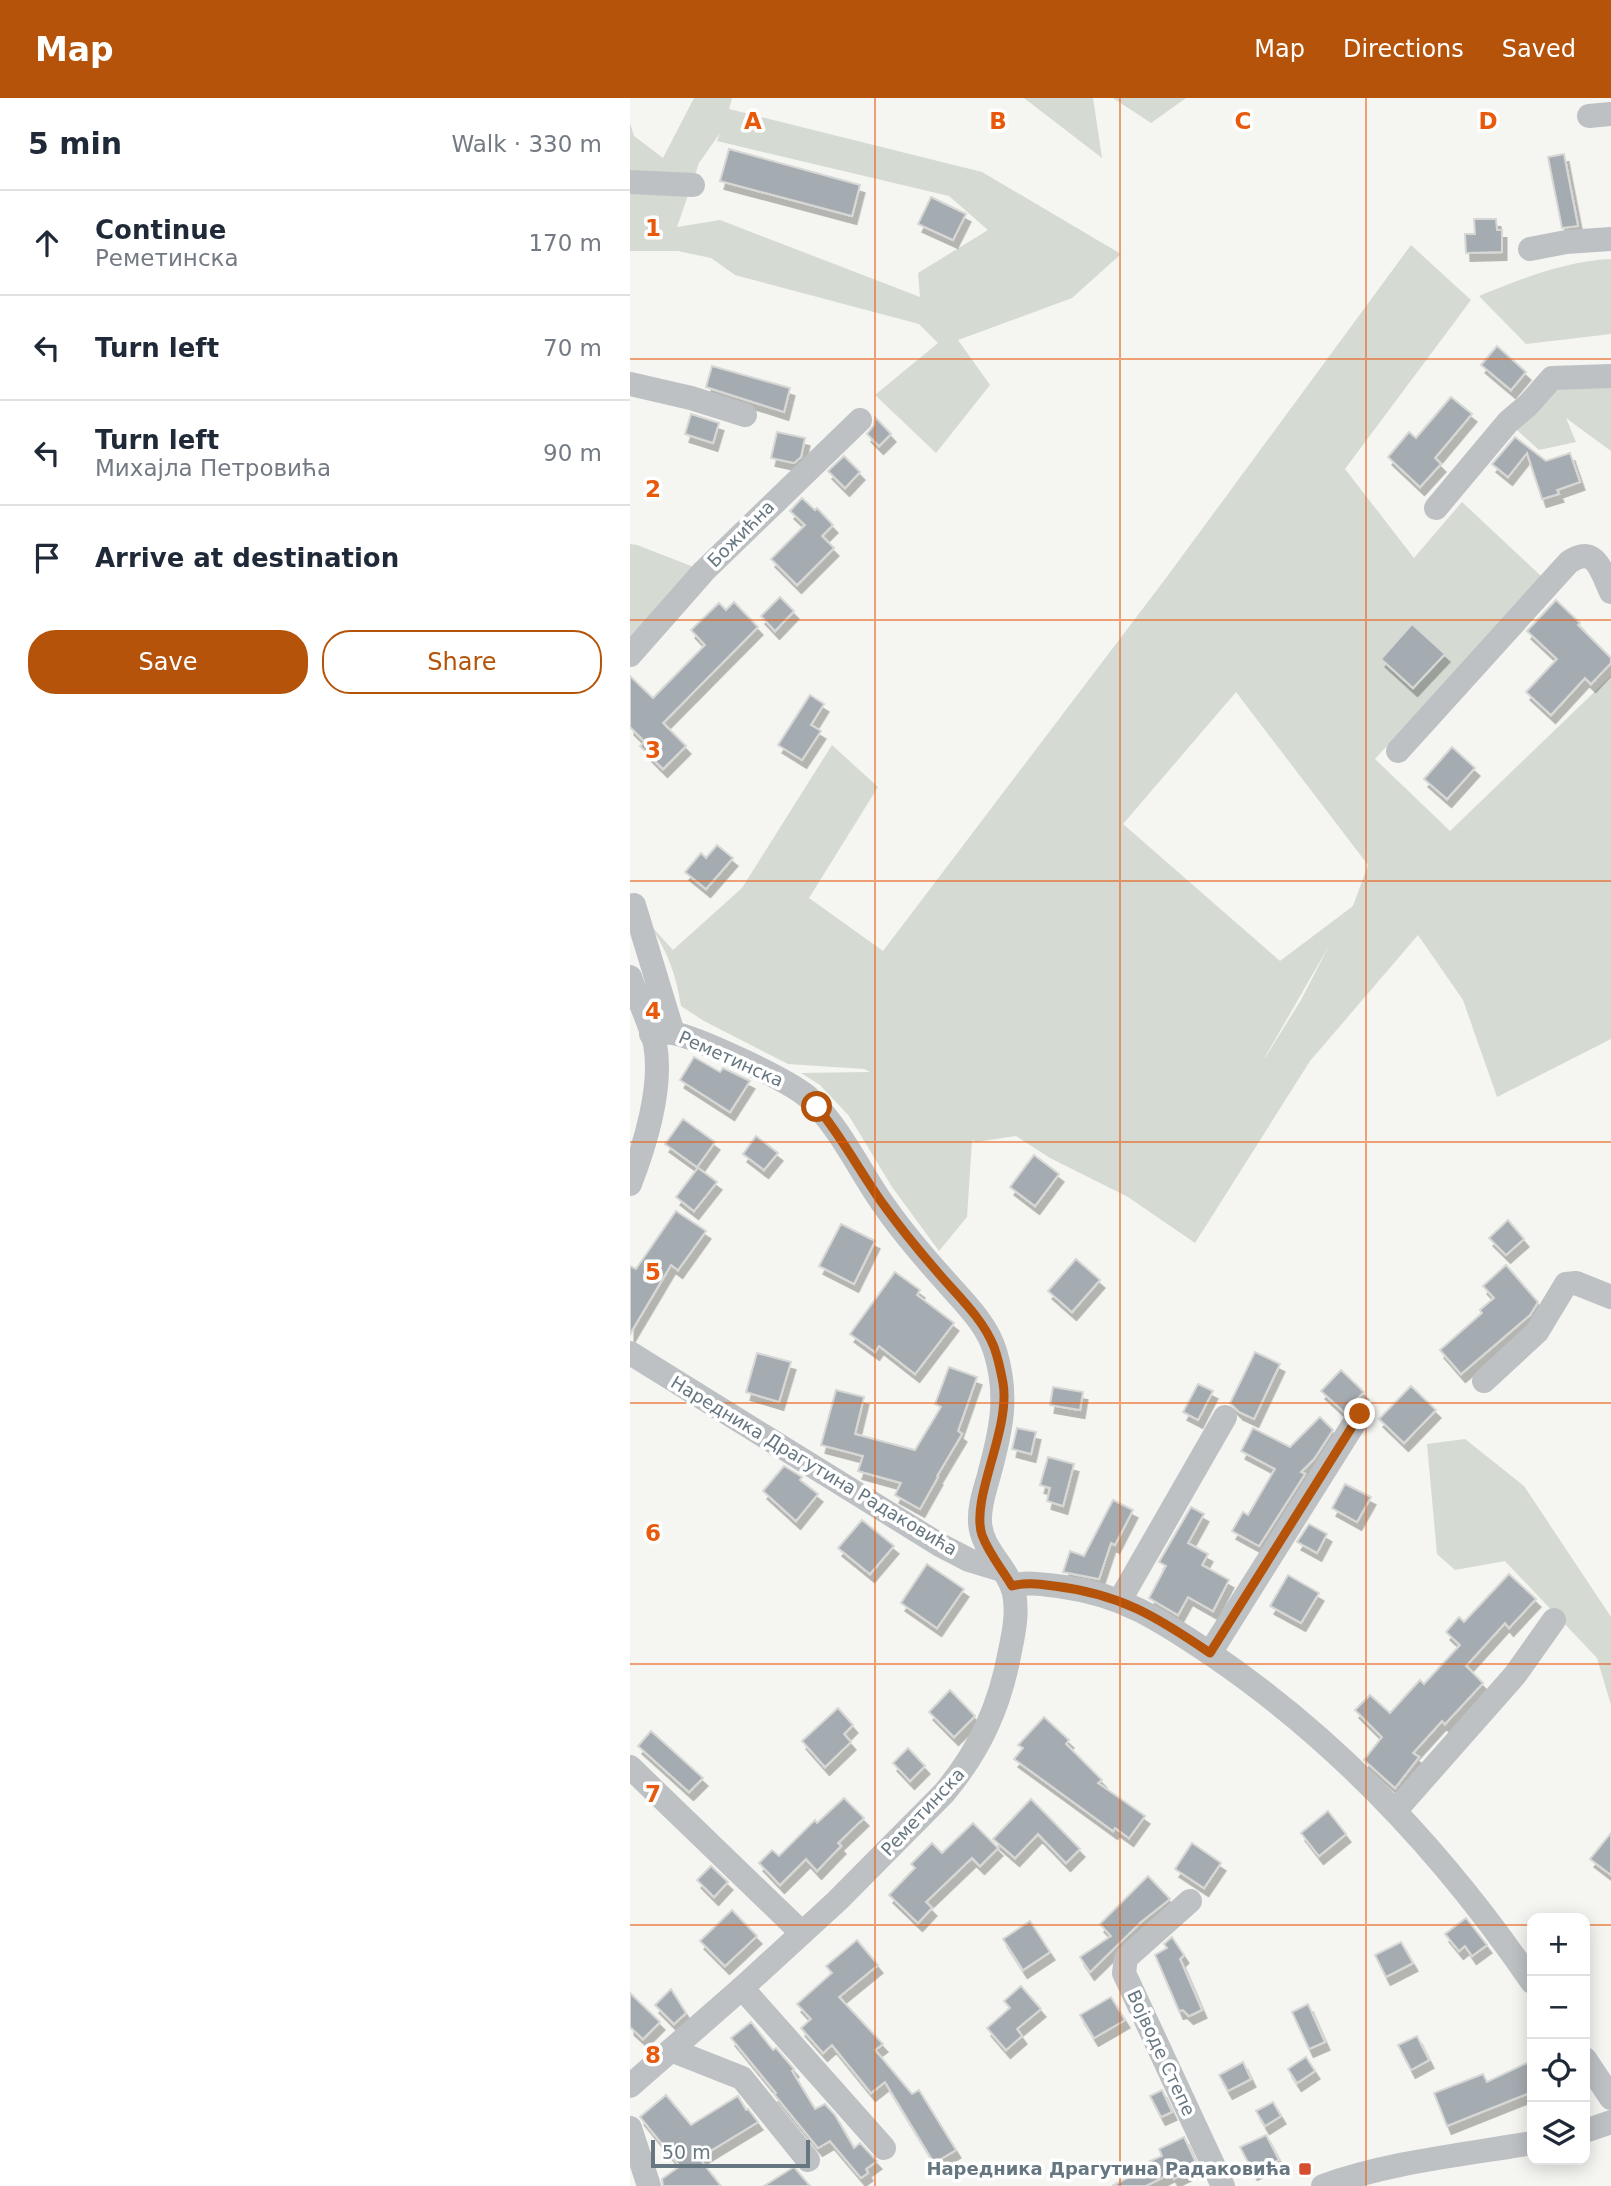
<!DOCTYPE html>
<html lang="en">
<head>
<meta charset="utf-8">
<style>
  :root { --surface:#fff; --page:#f2f2f3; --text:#1f2937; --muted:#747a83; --line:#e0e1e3; --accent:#b45309 }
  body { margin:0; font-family:"DejaVu Sans",sans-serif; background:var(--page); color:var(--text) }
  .controls { position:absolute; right:21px; bottom:21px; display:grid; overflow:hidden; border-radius:14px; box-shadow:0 4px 18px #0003 }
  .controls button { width:63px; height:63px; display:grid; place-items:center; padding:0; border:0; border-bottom:2px solid var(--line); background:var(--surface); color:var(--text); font:35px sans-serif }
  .scale { position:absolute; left:21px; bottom:18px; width:159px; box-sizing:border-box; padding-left:7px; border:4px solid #677781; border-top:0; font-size:19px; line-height:24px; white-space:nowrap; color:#677781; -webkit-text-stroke:5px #fff; paint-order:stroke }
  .stop { position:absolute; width:21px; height:21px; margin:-16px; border:5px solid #b45309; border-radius:50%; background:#fff }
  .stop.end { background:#b45309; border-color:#fff; box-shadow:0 2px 7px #0008 }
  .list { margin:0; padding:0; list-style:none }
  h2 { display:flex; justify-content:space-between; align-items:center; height:91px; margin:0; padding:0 28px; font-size:30px }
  h2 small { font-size:23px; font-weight:400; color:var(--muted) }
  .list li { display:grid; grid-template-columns:46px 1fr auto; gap:21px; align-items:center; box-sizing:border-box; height:105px; padding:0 28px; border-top:2px solid var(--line) }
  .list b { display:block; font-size:26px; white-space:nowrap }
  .list p { margin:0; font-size:23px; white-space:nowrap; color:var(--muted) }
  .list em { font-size:23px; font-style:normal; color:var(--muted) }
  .actions { display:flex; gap:14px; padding:21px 28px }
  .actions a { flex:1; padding:16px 0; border:2px solid var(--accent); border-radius:28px; text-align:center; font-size:24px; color:var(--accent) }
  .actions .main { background:var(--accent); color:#fff }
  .icon { flex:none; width:38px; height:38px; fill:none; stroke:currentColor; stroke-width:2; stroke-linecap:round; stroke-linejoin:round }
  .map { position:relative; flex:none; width:981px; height:2088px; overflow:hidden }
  header { display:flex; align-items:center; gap:42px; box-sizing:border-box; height:98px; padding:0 35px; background:var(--accent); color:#fff }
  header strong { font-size:33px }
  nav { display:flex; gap:38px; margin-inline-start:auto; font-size:24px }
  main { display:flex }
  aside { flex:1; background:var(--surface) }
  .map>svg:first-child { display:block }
  .green { fill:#d5dad2; fill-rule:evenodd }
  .building { fill:#a5acb1; stroke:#d7d7d5; stroke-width:2; filter:url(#shadow) }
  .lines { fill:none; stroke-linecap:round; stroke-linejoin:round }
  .minor { stroke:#bdc1c4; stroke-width:24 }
  .route { stroke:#b45309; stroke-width:9 }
  .grid { fill:none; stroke:#e8590c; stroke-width:2; stroke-opacity:0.55 }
  .poi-dot { fill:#d54e32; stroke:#fff; stroke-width:2.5 }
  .labels { text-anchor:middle; stroke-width:7; stroke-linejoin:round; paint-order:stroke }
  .street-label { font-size:18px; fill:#677781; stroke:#fff }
  .poi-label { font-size:18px; font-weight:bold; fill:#677781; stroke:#fff; text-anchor:end }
  .grid-label { font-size:23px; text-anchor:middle; font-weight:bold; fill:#e8590c; stroke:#fff; stroke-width:7; stroke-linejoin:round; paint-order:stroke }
</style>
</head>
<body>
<header>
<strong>Map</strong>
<nav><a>Map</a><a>Directions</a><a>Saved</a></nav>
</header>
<main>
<aside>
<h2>5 min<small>Walk · 330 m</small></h2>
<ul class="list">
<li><svg class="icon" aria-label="ahead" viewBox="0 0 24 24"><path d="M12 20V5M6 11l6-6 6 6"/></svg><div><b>Continue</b><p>Реметинска</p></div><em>170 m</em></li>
<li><svg class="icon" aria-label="left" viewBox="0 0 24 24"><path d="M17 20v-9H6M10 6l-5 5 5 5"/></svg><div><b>Turn left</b></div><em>70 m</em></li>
<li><svg class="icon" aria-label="left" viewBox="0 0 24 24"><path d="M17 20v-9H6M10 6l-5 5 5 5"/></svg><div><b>Turn left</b><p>Михајла Петровића</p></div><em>90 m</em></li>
<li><svg class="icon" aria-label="arrive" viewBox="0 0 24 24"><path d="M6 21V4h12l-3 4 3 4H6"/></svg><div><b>Arrive at destination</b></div></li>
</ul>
<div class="actions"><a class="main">Save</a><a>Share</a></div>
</aside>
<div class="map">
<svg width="981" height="2088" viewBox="0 0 981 2088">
  <defs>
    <filter id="shadow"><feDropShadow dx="4.5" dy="8" stdDeviation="0" flood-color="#0004"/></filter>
  </defs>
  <rect width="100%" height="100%" fill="#f5f5f2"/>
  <g class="green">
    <path d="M64,0H102L99,11L352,74L491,156L442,200L328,242L360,287L306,355L245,297L308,245L289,226L105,177L81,160L48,153H0V25L4,38L33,60ZM90,35L87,43L319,98L358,132L288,175L290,199L90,122L47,129L69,65Z"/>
    <path d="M394,0H463L472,60Z"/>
    <path d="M483,0H556L521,25Z"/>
    <path d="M781,147L841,202L715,371L784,460L832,404L911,478L745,661L820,733L981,578V941L867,999L833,902L788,837L680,963L565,1145L498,1099L420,1060L386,1038L346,1044L342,1042L337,1119L309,1153L262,1089L219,1018L190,987L171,975L240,974L234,971L158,966L74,923L51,908C46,876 38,856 21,828L43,852L112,790L202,647L248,689L179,800L253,853L536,480ZM606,594L738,767L723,808L650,863L493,726ZM700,846L671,902L635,960V959Z"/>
    <path d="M981,161V236L896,246L849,198C891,181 935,163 981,161Z"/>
    <path d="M981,283V353L936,320L946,344L909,352L878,324L916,284Z"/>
    <path d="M0,446L7,447L74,473L0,557Z"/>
    <path d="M835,1341L894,1388L981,1519V1607L967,1560L875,1463L825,1472L807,1456L797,1346Z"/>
  </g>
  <g class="building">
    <path d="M99,51L230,87L222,118L90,83Z"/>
    <path d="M934,56L948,128L932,130L918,59Z"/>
    <path d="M301,99L336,116L323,142L288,126Z"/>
    <path d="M844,121H866L867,132H872V154L836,155L835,136H845Z"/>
    <path d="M867,248L896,274L881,292L851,267Z"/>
    <path d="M82,268L160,290L154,314L76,289Z"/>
    <path d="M821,299L842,316L805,360L811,366L790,389L758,359L779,334L786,340Z"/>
    <path d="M61,316L89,325L83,345L55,336Z"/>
    <path d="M245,319L261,336L249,348L237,336L244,327Z"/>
    <path d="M147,334L175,340L171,359L164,365L141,360Z"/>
    <path d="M885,339L916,363L940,355L950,384L927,392L929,396L912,401L897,355L878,379L862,366Z"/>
    <path d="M214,358L230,374L215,390L198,373Z"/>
    <path d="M172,400L185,412L187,410L203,427L192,438L204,450L167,487L141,461L175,427L160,413Z"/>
    <path d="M150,499L164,513L145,533L131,518Z"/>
    <path d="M926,502L950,525L948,527L981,560V565L961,586L955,580L921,617L896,594L927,561L897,533Z"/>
    <path d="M104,504L128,529L33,625L56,648L33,671L10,648L15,644L0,629V578L23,600L75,547L61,532L89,505L96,512Z"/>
    <path d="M782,526L815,556L783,590L751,561Z"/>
    <path d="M180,597L194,606L181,627L191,633L172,662L148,647Z"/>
    <path d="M822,649L845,670L817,701L794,681Z"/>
    <path d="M87,747L103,760L76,791L55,774L71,755L76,760Z"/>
    <path d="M64,959L90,974L93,970L120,983L100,1014L50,982Z"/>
    <path d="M53,1021L85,1044L67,1069L35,1046Z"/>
    <path d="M126,1038L148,1055L134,1072L113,1056Z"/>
    <path d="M404,1057L429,1076L405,1108L380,1089Z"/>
    <path d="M68,1070L87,1084L64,1113L46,1099Z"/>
    <path d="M46,1113L76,1133L48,1172L41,1167L0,1236V1168L6,1171Z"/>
    <path d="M878,1122L894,1141L876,1157L859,1140Z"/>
    <path d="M211,1126L245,1143L224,1186L189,1168Z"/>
    <path d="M446,1161L470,1182L442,1214L418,1193Z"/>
    <path d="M876,1167L908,1204L900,1217L831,1276L810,1252L852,1215L850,1212L864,1200L853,1188Z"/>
    <path d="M265,1174L290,1192L287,1197L324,1225L285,1276L249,1248L245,1254L220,1236Z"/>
    <path d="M625,1254L650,1266L624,1321L609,1314L600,1305Z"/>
    <path d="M127,1255L161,1264L149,1304L116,1294Z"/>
    <path d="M319,1269L347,1279L328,1333L332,1336L307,1378L308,1379L290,1411L265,1397L271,1385L228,1373L233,1358L191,1347L206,1292L234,1299L225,1336L285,1352L311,1309L305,1306Z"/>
    <path d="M711,1272L734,1294L714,1314L691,1293Z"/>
    <path d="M568,1286L583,1293L568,1322L553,1314Z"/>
    <path d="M781,1288L806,1312L774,1345L749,1321Z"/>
    <path d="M423,1289L453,1294L450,1312L420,1307Z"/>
    <path d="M690,1319L703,1332L684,1361L671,1374L675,1376L629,1448L602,1433L613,1414L618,1417L645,1371L611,1353L623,1330L660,1349Z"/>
    <path d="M387,1330L406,1334L401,1356L382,1351Z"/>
    <path d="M418,1359L444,1366L433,1408L417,1403L420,1390L410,1387Z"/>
    <path d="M154,1368L172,1379L170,1382L188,1396L166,1423L133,1393Z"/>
    <path d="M715,1386L741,1399L727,1424L702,1410Z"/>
    <path d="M483,1402L503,1412L485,1447L481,1445L469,1481L433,1474L440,1453L454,1458Z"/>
    <path d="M561,1409L574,1416L558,1445L578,1456L572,1467L599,1482L583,1513L558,1499L548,1517L519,1500L536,1468L529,1464Z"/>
    <path d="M232,1422L264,1448L240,1476L208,1450Z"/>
    <path d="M679,1426L697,1436L687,1455L667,1444Z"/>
    <path d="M297,1466L334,1491L307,1530L271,1505Z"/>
    <path d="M879,1476L906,1501L879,1530L875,1525L836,1568L853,1585L815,1626L812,1623L783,1655L789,1659L765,1690L734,1662L752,1639L725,1612L740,1597L760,1615L790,1582L794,1586L830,1547L816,1534L829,1519L834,1524Z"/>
    <path d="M658,1477L689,1495L671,1525L640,1508Z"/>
    <path d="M320,1592L345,1618L324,1639L299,1614Z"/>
    <path d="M208,1610L223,1627L214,1636L221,1644L195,1669L172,1643Z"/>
    <path d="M414,1619L439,1642L436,1646L472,1682L468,1685L515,1718L499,1740L485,1730L483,1733L384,1661L393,1650L388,1647Z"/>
    <path d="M21,1633L73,1680L59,1694L8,1648Z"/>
    <path d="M278,1650L295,1668L280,1683L263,1665Z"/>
    <path d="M214,1700L234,1720L208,1745L211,1748L187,1773L176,1761L150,1787L129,1765L142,1752L149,1758L185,1722L187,1725Z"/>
    <path d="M401,1701L450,1751L436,1765L408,1736L385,1760L363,1741Z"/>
    <path d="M698,1713L716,1736L689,1758L671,1735Z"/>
    <path d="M343,1725L368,1750L350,1768L342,1760L296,1804L302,1810L288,1825L259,1797L285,1770L281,1766L302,1745L312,1755Z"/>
    <path d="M981,1735V1777L960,1761Z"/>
    <path d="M562,1745L591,1765L574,1790L545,1771Z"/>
    <path d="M81,1768L98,1784L84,1799L67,1782Z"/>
    <path d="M518,1778L540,1801L511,1824L460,1874L450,1859L481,1838L470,1826Z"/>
    <path d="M102,1812L127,1838L95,1868L70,1843Z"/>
    <path d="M836,1820L857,1847L842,1858L835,1848L829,1853L815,1836Z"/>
    <path d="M400,1823L420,1854L393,1872L373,1841Z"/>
    <path d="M542,1839L554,1857L550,1861L572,1912L559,1918L553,1912L549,1913L525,1857L537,1850L534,1846Z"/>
    <path d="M227,1842L248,1867L209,1899L253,1946L245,1952L282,1996L289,1992L326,2052L304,2065L255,1984L241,1995L202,1947L193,1955L171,1930L181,1921L167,1906L202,1875L196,1868Z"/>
    <path d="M771,1844L783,1865L756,1879L745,1857Z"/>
    <path d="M391,1888L411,1911L387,1931L392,1938L376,1952L357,1930L380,1910L374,1903Z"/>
    <path d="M41,1891L56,1915L44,1926L25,1907Z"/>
    <path d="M0,1895L30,1924L13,1941L0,1929Z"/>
    <path d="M481,1899L495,1922L464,1940L450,1917Z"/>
    <path d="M678,1906L695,1944L679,1951L662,1914Z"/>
    <path d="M121,1924L143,1952L146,1950L164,1971L162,1973L185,2011L195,2006L205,2017L224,2050L230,2045L247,2063L236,2071L238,2075L231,2080L200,2043L188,2050L144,1996L146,1995L101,1940Z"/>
    <path d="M787,1938L799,1962L781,1972L768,1947Z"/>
    <path d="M676,1959L685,1973L667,1985L658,1971Z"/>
    <path d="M613,1964L621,1981L598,1993L589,1977Z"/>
    <path d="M897,1965L902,1975V1994L817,2028L804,1995L853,1976L857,1984Z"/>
    <path d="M532,1992L542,2014L531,2019L520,1998Z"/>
    <path d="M36,1997L61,2027L108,1998L116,2012L118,2011L128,2024L69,2060L91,2088H33L32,2081L50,2068L10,2019Z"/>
    <path d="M643,2004L651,2018L635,2028L626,2013Z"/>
    <path d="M636,2037L649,2062L623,2074L610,2049Z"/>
    <path d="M554,2039L568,2069L544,2081L541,2075L516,2088H482L522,2067L520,2063L532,2058L529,2051Z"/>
    <path d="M164,2069L180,2088H134Z"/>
  </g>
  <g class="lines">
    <g class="minor">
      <path d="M959,18L981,16"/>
      <path d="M0,84L63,87"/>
      <path d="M900,151L936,144L981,141"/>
      <path d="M0,286L61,300L115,317"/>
      <path d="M806,410L878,324L898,307L922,280L981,278"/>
      <path d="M0,557L74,473L230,322"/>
      <path d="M768,653L939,464C966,446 971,473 981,494"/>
      <path d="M4,807L43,935"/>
      <path d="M0,879C8,901 20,924 25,946C33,988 15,1047 0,1086"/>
      <path d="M0,1255L310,1447L339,1462L372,1472"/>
      <path d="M854,1283L907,1234L936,1186L946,1185L981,1199"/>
      <path d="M382,1488C399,1483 416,1487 434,1489C494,1497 533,1524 581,1556C709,1643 815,1757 902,1884"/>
      <path d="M490,1502L595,1319"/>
      <path d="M580,1555L730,1316"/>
      <path d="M0,1669L172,1835"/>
      <path d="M765,1713L885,1577L924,1522"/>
      <path d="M560,1803L496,1860L494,1875L593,2088"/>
      <path d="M112,1890L254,2050"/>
      <path d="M41,1952L112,1980L178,2062"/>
      <path d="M955,1961L981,2000"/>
      <path d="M0,1988L112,1890L207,1803L314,1695C350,1652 370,1608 380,1553C384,1534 388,1514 384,1495C378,1469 351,1452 350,1424C349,1408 355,1392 359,1377C371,1333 379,1298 365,1253C358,1230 342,1213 327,1196C301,1167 275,1138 253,1106C229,1072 211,1031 180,1001C163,984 67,939 42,935C35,934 28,935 21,936"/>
      <path d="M0,2030L19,2088"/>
      <path d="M955,2033L981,2024"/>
      <path d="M693,2088C760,2064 832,2057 902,2045"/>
    </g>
  </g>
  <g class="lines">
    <path class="route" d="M187,1009C212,1039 230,1074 253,1106C271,1131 290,1154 310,1177C329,1199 353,1221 364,1249C368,1260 371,1274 373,1285C381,1332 340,1400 352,1437C359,1456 372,1471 382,1488C396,1484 409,1486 424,1488C490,1496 526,1518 580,1555L730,1316"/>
  </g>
  <path class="grid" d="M245,0V2088M490,0V2088M736,0V2088M0,261H981M0,522H981M0,783H981M0,1044H981M0,1305H981M0,1566H981M0,1827H902M955,1827H981"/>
  <rect class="poi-dot" x="668" y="2064" width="14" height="14" rx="3.5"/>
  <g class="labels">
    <g class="street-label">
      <text transform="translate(111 436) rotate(-45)" y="6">Божићна</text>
      <text transform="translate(101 961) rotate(24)" y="6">Реметинска</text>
      <text transform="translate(184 1368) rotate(31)" y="6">Наредника Драгутина Радаковића</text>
      <text transform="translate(293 1714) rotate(-47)" y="6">Реметинска</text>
      <text transform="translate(531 1955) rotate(65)" y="6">Војводе Степе</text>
    </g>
    <g class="poi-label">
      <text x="661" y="2077">Наредника Драгутина Радаковића</text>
    </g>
  </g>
  <g class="grid-label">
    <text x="123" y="31">A</text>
    <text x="368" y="31">B</text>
    <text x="613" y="31">C</text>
    <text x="858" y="31">D</text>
    <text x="23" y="138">1</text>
    <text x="23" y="399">2</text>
    <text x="23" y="660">3</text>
    <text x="23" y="921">4</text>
    <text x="23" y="1182">5</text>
    <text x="23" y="1443">6</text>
    <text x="23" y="1704">7</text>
    <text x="23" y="1965">8</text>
  </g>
</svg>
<div class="controls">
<button>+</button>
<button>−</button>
<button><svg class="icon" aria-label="locate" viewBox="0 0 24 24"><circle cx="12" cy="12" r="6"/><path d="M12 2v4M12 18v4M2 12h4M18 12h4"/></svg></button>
<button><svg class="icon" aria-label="layers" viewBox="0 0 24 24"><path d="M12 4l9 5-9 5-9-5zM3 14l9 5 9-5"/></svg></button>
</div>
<div class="scale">50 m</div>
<div class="stop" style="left:187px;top:1009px"></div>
<div class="stop end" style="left:730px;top:1316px"></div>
</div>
</main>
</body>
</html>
